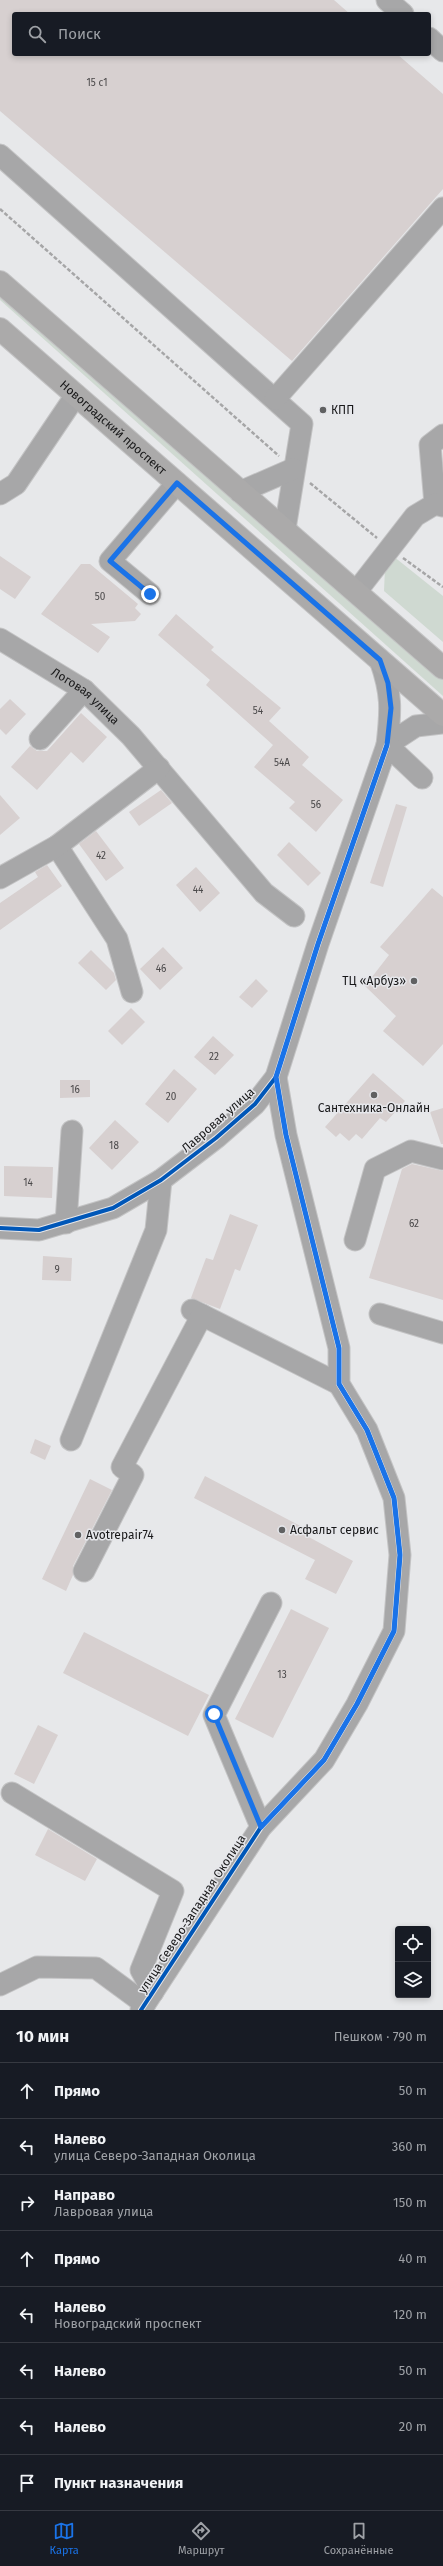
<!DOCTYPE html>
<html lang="ru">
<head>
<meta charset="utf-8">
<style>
  :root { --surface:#171b24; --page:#20242c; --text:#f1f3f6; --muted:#9ea1a6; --line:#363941; --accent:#1a73e8 }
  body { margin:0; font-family:"Fira Sans",sans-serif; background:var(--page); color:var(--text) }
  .controls { position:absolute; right:12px; bottom:12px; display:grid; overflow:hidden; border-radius:4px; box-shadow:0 2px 6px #0003 }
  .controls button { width:36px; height:36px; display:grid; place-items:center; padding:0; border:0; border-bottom:1px solid var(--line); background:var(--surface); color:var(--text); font:20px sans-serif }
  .stop { position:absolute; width:12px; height:12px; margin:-9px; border:3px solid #1a73e8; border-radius:50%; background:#fff }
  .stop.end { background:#1a73e8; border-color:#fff; box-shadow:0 1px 4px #0008 }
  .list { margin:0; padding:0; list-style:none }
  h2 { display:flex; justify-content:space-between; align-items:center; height:52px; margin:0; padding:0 16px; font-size:17px }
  h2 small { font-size:13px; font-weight:400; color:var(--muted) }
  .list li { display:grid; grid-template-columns:26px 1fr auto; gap:12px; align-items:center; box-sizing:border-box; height:56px; padding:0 16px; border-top:1px solid var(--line) }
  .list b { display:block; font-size:15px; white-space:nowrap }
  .list p { margin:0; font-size:13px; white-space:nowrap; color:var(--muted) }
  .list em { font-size:13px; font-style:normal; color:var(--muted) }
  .icon { flex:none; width:22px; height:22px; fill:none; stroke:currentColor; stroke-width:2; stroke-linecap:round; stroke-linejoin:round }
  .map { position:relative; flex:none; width:443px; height:2010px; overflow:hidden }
  .search { position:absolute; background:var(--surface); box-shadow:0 2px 6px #0003; left:12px; right:12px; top:12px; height:44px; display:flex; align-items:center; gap:10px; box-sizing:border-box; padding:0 14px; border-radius:4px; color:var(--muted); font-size:15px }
  .sheet { height:500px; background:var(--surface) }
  nav { display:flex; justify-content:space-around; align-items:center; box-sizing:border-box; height:56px; border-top:1px solid var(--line); background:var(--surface); font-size:11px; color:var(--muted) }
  nav a { display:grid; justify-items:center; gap:2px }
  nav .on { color:var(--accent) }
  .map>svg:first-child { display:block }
  .green { fill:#cfd9d1 }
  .building { fill:#d7d0d0 }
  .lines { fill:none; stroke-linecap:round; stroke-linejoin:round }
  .minor-casing { stroke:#c3c3c4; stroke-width:23 }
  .major-casing { stroke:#c3c3c4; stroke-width:24 }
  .path { stroke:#a6a6a7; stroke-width:2.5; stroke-dasharray:4 2; stroke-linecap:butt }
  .minor { stroke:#a7a7a8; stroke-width:21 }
  .major { stroke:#abaaaa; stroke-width:22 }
  .cycleway-casing { stroke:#e6e7eb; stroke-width:6 }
  .cycleway { stroke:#0057b8; stroke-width:4 }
  .route { stroke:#1a73e8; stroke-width:5 }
  .poi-dot { fill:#606162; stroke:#e6e7eb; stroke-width:1.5 }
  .labels { text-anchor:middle; stroke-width:3; stroke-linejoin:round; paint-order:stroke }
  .number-label { font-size:10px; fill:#4b494a }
  .poi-label { font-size:12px; fill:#181819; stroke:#e6e7eb; text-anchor:start }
  .street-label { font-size:12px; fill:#181819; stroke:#e6e7eb }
</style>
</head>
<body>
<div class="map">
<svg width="443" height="2010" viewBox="0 0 443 2010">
  <rect width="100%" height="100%" fill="#e7e8ea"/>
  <g class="green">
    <path d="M0,284L443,678V696L0,300Z"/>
    <path d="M393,556L443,596V642L384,591L385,568Z"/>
  </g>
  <g class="building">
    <path d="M0,0H334L350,14H14V54H397L443,94V189L292,361L0,111Z"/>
    <path d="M0,556L31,577L15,599L0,589Z"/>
    <path d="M81,564H90L138,604L135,608L141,614L135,621L91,624L110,637L98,653L41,614Z"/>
    <path d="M176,614L214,647L211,650L281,708L269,721L309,757L302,765L343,800L316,832L289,808L295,802L254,767L273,745L206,685L210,680L158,635Z"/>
    <path d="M10,699L26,714L6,735L0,729V709Z"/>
    <path d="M81,713L107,737L83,763L71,752L37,790L11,767L30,746L37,751H47Z"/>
    <path d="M161,790L172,803L139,826L129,812Z"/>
    <path d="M0,795L20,818L0,835Z"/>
    <path d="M396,804L407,807L383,887L370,883Z"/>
    <path d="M96,831L124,868L106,881L79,844Z"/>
    <path d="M289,842L321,873L308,886L277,855Z"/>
    <path d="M47,865L62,886L0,930V903L38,877L35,872Z"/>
    <path d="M196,867L220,893L200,912L176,885Z"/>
    <path d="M432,888L443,897V1044L423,1066L383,1031L396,1016L365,986L389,955L380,947Z"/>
    <path d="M163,947L183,968L160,990L140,969Z"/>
    <path d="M91,950L114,973L116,980L106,990L78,963Z"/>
    <path d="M256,979L268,991L252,1008L239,997Z"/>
    <path d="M131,1008L145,1022L122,1045L108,1031Z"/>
    <path d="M213,1036L234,1055L215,1075L194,1057Z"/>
    <path d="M174,1069L197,1089L168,1123L145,1104Z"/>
    <path d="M373,1073L405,1101L386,1122L380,1118L362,1139L356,1134L349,1141L340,1133L336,1137L325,1127Z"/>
    <path d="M60,1080H90V1097L60,1098Z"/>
    <path d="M443,1108V1144H441L430,1112Z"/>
    <path d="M115,1120L139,1142L112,1170L89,1148Z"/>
    <path d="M412,1164L443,1171V1300L369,1278L402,1169Z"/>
    <path d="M4,1166L53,1167L52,1198L4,1196Z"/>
    <path d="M230,1214L258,1225L240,1271L235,1269L220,1309L191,1298L206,1258L213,1260Z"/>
    <path d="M43,1256L72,1258L71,1281L42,1280Z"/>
    <path d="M35,1439L51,1446L45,1460L30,1453Z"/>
    <path d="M205,1476L310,1531L307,1536L353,1561L336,1594L305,1579L315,1560L194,1498Z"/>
    <path d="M90,1479L112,1490L73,1566V1575L66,1591L42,1579Z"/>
    <path d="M291,1609L329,1628L273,1738L235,1719Z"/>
    <path d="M84,1632L209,1695L188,1736L63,1673Z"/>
    <path d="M38,1725L58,1735L34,1784L14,1774Z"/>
    <path d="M48,1829L97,1859L85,1881L35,1855Z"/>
  </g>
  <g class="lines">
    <g class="minor-casing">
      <g id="minor">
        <path d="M387,0L403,14"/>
        <path d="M429,38L443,51"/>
        <path d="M0,155L302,424L285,529"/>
        <path d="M275,399L443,208"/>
        <path d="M240,492L293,469"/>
        <path d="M0,494L16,484L76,395"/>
        <path d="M435,504L430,445L443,435"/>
        <path d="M356,592L415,516L435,504L443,506"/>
        <path d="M150,594L110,561L177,483"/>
        <path id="s1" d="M0,639L84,690L131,736L264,893L294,916"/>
        <path d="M380,660C392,694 391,710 387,745L416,726L443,723"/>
        <path d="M40,739L84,690"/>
        <path d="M57,846L117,939L132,992"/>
        <path d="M0,878L57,846L159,768"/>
        <path d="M66,1223L72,1131"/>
        <path d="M0,1228L39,1230L113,1208L161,1180L216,1138L255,1104L276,1077L318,944L387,745L422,778"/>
        <path d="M355,1240L375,1169L411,1151L443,1159"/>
        <path d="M192,1310L339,1384"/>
        <path d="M380,1314L443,1333"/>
        <path d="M71,1440L156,1230L161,1180"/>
        <path d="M84,1571L133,1475L122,1467L202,1315"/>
        <path d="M12,1793L173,1891L141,1970L153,1992"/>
        <path d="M261,1827L214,1715L271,1603"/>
        <path d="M0,1985L37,1967L96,1968L145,2004"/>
        <path d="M141,2010L261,1827L324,1760L357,1704L394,1631L400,1555L394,1498L367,1430L339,1384V1348L286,1135L276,1077"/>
      </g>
    </g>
    <g class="major-casing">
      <g id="major">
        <path d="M0,282L443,668"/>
        <path id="s2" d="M0,329L443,715"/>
      </g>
    </g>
    <g class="path">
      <path d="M0,209L279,456"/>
      <path d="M310,483L377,538"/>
      <path d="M403,558L443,587"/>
    </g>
    <use href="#minor" class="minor"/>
    <use href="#major" class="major"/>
    <g class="cycleway-casing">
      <g id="cycleway">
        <path d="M0,1228L39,1230L113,1208L161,1180L216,1138L255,1104L276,1077L318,944L387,745"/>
        <path d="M141,2010L261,1827L324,1760L357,1704L394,1631L400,1555L394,1498L367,1430L339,1384V1348L286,1135L276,1077"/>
      </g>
    </g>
    <use href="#cycleway" class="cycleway"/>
  </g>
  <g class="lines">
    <path class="route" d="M150,594L110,561L177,483L380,660L388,683L391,708L387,745L318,944L276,1077L286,1135L339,1348V1384L367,1430L394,1498L400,1555L394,1631L357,1704L324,1760L261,1827L214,1714"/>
  </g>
  <g class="poi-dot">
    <circle cx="323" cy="410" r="4"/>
    <circle cx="414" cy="981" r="4"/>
    <circle cx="374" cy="1095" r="4"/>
    <circle cx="282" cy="1530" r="4"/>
    <circle cx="78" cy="1535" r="4"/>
  </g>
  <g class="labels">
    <g class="number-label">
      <text x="97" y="86">15 с1</text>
      <text x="100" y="600">50</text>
      <text x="258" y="714">54</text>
      <text x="282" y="766">54А</text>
      <text x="316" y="808">56</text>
      <text x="101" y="859">42</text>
      <text x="198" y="893">44</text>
      <text x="161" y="972">46</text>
      <text x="214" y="1060">22</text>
      <text x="75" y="1093">16</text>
      <text x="171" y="1100">20</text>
      <text x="114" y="1149">18</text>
      <text x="28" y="1186">14</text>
      <text x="414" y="1227">62</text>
      <text x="57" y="1273">9</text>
      <text x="282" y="1678">13</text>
    </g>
    <g class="poi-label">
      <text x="331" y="414">КПП</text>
      <text x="406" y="985" text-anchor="end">ТЦ «Арбуз»</text>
      <text x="374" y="1112" text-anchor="middle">Сантехника-Онлайн</text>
      <text x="290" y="1534">Асфальт сервис</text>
      <text x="86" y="1539">Avotrepair74</text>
    </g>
    <g class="street-label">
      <text dy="4" stroke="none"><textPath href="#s2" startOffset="150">Новоградский проспект</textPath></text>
      <text dy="4" stroke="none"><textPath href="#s1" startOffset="103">Логовая улица</textPath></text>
      <text transform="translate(218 1120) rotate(-41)" y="4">Лавровая улица</text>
      <text transform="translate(192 1914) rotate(-57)" y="4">улица Северо-Западная Околица</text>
    </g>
  </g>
</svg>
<div class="controls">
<button><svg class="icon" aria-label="locate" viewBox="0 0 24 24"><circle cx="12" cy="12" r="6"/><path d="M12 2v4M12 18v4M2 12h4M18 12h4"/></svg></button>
<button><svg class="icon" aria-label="layers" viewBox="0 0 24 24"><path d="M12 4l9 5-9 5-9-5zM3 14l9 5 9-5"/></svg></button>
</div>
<div class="stop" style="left:214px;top:1714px"></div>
<div class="stop end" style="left:150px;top:594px"></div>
<div class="search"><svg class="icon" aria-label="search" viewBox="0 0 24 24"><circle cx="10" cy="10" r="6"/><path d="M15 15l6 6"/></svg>Поиск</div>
</div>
<section class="sheet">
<h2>10 мин<small>Пешком · 790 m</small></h2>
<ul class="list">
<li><svg class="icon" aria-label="ahead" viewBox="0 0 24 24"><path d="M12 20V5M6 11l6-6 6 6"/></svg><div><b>Прямо</b></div><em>50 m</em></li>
<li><svg class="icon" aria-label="left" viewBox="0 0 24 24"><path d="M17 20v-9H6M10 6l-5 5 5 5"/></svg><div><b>Налево</b><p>улица Северо-Западная Околица</p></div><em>360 m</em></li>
<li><svg class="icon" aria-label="right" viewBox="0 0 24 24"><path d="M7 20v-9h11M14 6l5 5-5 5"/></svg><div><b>Направо</b><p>Лавровая улица</p></div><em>150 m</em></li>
<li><svg class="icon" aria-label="ahead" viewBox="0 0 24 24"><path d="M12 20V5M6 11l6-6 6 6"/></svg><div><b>Прямо</b></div><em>40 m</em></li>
<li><svg class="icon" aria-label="left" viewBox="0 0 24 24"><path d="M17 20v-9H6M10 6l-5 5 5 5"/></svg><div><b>Налево</b><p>Новоградский проспект</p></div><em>120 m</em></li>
<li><svg class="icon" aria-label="left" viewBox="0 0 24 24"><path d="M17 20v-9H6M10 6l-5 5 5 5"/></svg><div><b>Налево</b></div><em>50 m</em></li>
<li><svg class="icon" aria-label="left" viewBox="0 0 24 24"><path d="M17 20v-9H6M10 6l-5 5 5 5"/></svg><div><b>Налево</b></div><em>20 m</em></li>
<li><svg class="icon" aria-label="arrive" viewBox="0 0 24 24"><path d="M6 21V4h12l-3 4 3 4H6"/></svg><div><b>Пункт назначения</b></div></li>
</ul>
</section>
<nav>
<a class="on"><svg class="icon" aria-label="map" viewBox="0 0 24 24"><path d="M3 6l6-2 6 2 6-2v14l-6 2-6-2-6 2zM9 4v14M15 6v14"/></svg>Карта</a>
<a><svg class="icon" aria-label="directions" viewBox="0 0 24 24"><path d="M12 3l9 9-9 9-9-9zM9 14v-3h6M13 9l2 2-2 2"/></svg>Маршрут</a>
<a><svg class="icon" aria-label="saved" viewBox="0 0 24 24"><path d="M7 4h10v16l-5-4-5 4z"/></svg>Сохранённые</a>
</nav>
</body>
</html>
